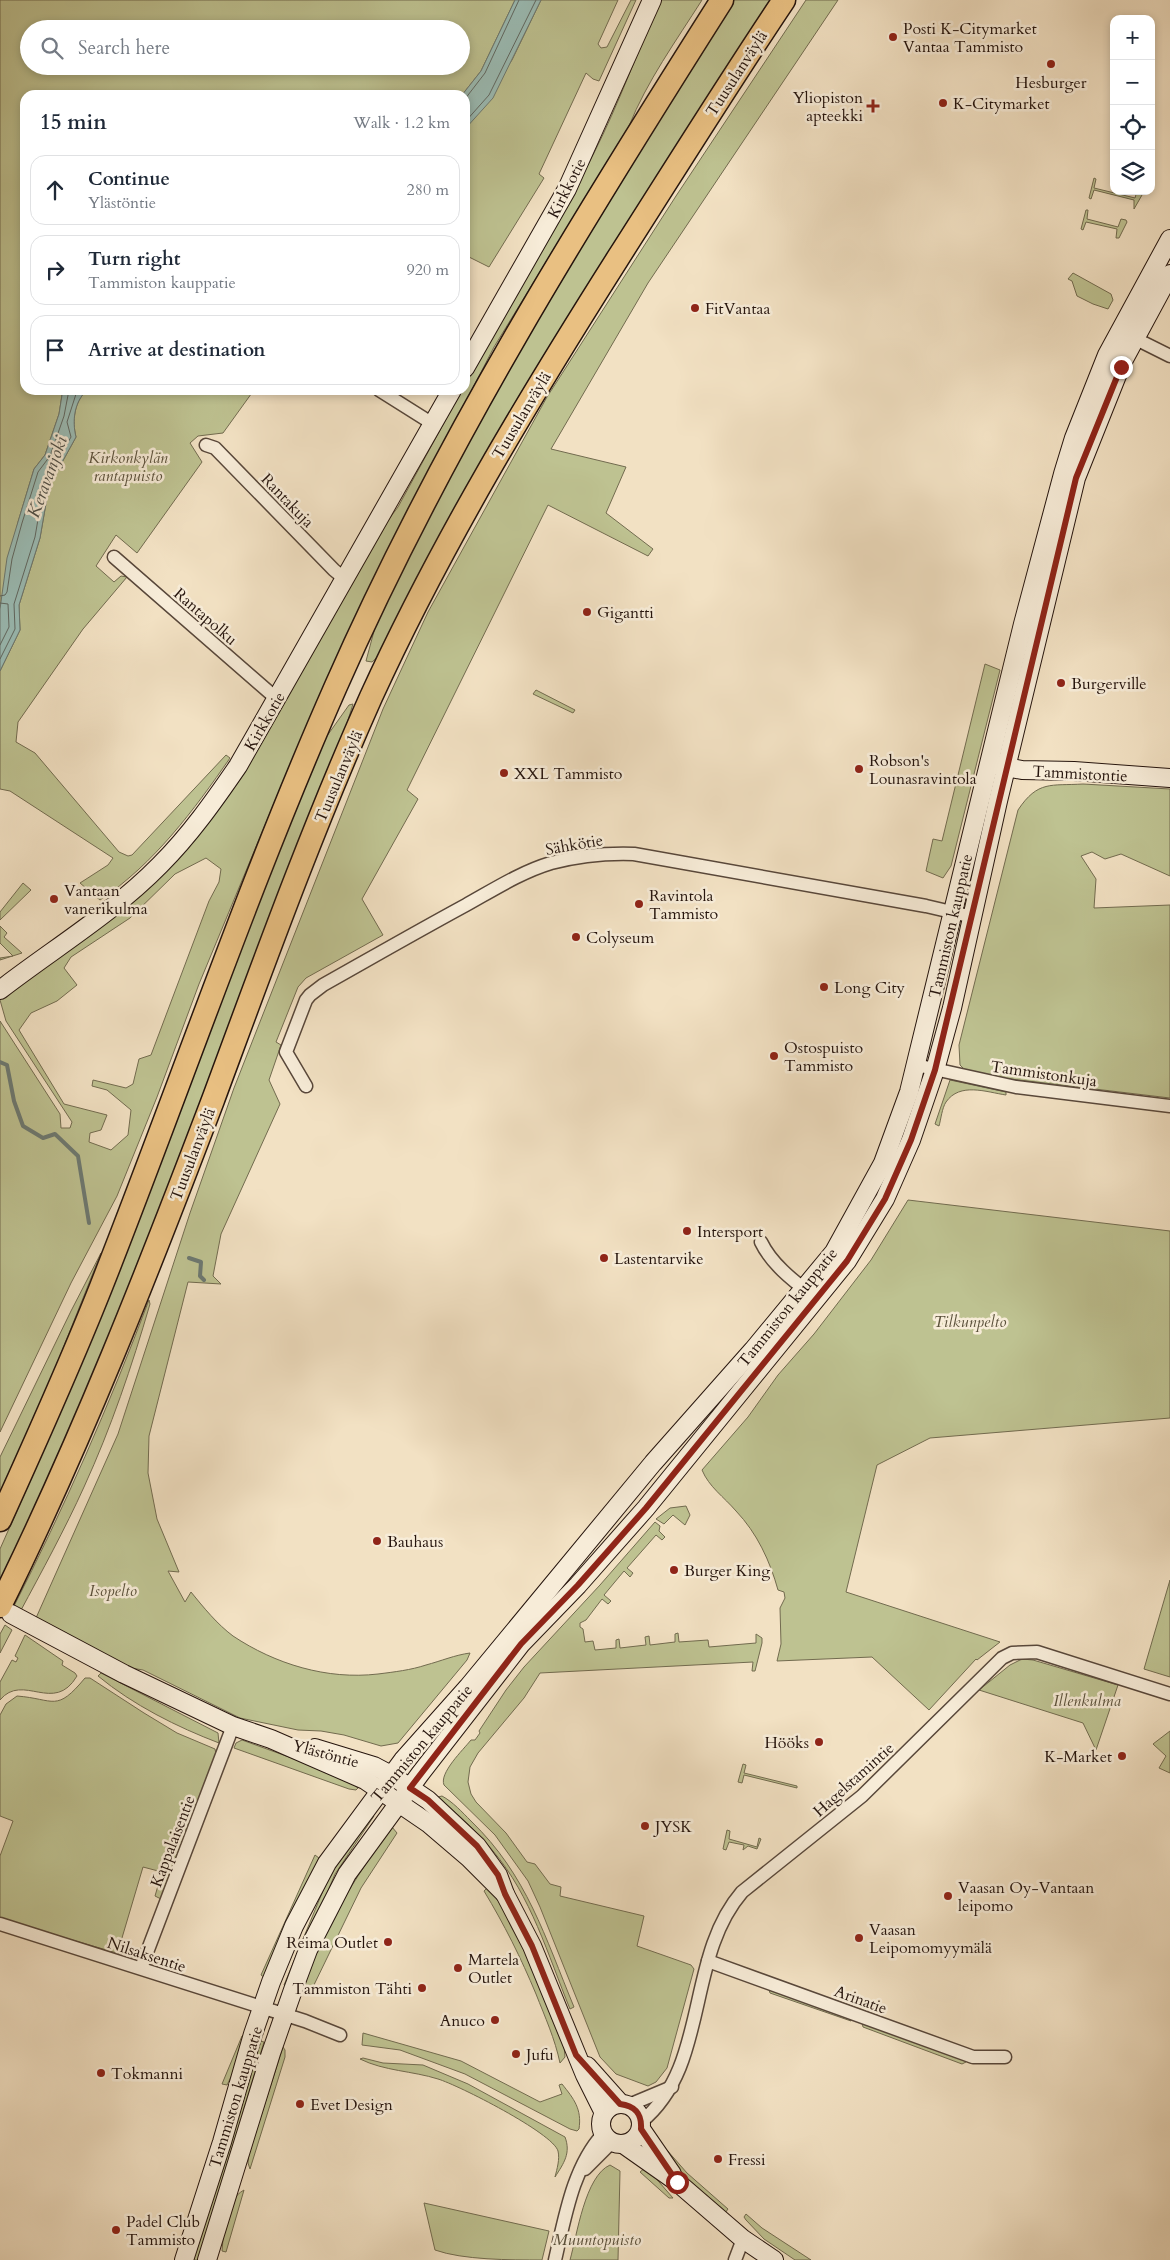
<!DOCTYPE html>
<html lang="en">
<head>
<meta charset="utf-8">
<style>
  :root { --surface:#fff; --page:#f6f6f7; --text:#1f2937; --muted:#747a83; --line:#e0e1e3 }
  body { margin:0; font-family:Cardo,serif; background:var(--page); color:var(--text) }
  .controls { position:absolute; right:15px; top:15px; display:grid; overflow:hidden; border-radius:10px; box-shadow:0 2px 8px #0003 }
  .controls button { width:45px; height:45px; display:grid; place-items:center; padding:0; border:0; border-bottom:1px solid var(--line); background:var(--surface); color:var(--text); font:25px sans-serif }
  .stop { position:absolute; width:15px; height:15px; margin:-11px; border:4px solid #8f2418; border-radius:50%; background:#fff }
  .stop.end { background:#8f2418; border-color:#fff; box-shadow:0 1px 5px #0008 }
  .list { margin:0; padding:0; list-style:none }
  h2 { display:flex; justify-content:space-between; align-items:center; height:65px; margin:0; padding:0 20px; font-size:21px }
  h2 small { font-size:16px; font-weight:400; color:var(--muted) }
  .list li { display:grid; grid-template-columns:32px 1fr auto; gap:15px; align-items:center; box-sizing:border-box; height:70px; margin:0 10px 10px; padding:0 10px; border:1px solid var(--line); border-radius:15px }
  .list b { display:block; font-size:19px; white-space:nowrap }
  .list p { margin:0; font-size:16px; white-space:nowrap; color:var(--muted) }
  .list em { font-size:16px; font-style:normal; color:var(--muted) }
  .icon { flex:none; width:28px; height:28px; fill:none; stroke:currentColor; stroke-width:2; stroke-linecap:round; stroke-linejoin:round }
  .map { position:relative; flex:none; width:1170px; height:2260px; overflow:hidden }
  .search { position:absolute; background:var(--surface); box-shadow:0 2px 8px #0003; left:20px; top:20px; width:450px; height:55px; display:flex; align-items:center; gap:12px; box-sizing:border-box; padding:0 18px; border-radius:28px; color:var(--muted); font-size:19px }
  .panel { position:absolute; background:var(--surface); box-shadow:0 2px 8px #0003; left:20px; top:90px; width:450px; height:305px; border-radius:15px }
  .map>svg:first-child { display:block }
  .green { fill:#bec291; stroke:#726b4f; fill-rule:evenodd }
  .water { fill:#9bbdb6; stroke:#6c7972 }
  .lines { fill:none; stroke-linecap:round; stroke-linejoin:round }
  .shore { stroke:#606862; stroke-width:1 }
  .stream { stroke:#6c7972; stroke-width:4 }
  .street-casing { stroke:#58473a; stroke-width:15 }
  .secondary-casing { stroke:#25140d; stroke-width:20 }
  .highway-casing { stroke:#25140d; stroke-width:25 }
  .street { stroke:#f7ecd8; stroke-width:12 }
  .secondary { stroke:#f7ecd8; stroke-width:18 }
  .highway { stroke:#e9c082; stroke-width:22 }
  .route { stroke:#8f2418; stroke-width:6 }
  .poi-dot { fill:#8f2418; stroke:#f7ecd8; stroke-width:2 }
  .labels { text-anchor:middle; stroke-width:5; stroke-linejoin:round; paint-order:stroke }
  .poi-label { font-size:16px; fill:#25140d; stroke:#f7ecd8; text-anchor:start }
  .street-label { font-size:16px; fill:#25140d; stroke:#f7ecd8 }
  .park-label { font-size:16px; font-style:italic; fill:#5b513b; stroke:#f7ecd8 }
  .water-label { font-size:18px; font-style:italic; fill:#4e4f48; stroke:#f7ecd8 }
</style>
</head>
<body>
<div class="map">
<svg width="1170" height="2260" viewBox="0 0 1170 2260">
  <rect width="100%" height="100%" fill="#f2e1c3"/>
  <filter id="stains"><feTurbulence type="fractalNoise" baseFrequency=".004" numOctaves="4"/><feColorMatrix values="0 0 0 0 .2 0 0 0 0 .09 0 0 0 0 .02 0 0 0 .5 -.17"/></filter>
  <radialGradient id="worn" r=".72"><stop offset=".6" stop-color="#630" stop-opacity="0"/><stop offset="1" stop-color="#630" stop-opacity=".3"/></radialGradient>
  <g class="green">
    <path d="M0,0H515L481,71L462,95H25V390H65L62,395L59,414L45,455L34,469L18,522L0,609ZM29,29H461V66H29Z"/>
    <path d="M541,0H618L598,44L601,48L607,47L631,0H636L599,81L593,79L586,73L539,174L544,178L489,267L465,255V129L512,60Z"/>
    <path d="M660,0H702C676,41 647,81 629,126L494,347L375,577L323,688L275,801L199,984L157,1097L117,1196L71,1283L0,1432V1021L60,1114L61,1128H70L72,1122L6,1021L0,1000L4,995L212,818L241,778L389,519L398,507L462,390H465V385C508,308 555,232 594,153C619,103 638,51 660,0ZM206,858L221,869L219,882L209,901L151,1055L139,1059L133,1084L126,1088L93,1080L92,1086L107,1090L131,1110L128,1135L111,1150L89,1142L90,1133L101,1130L107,1115L64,1104L19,1030L31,1013L57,1001L77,985L64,968L71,957L130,918L175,874Z"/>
    <path d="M733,0H773L382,653L372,662L366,661L377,620L422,525L567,264Z"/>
    <path d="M806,0H838L648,283L551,449L626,467L606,513L653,549L648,556L548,505L407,790L418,799L362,899L383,935L306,978L298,987L276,1042L281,1045L269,1080L280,1104L221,1234L213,1276L221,1284L188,1282L149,1436L148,1473L157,1519L179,1572L168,1571L185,1602L191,1592C204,1608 217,1624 233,1636C275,1664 327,1680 378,1674C394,1672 411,1670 426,1665C441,1661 455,1655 470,1653L467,1660L398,1743L381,1746L344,1735L321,1731L298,1730L240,1718L143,1670L131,1668L36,1618L118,1434L190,1213L234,1088L383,709L428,612L547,397L676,196Z"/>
    <path d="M1094,178L1096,179L1094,188L1135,198L1137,191H1142V195L1134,209V200L1094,190L1091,199L1089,198Z"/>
    <path d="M1086,210H1088L1087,219L1118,227L1121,219L1126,220L1127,222L1119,238H1116L1117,229L1086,222L1083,230L1081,229Z"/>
    <path d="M1073,273L1111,294L1113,300L1108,309L1093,304L1077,296L1072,281L1068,279Z"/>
    <path d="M87,390H254L223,433L198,436L190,443L202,462L137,553L116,535L96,566L114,582L121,576L127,577L83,629L18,722L16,742L35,753L119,852L128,856L132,855L226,755L230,758C194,810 154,864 100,900L80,883L108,865L113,858L10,791L0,789V671L20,630L19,605L40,538L49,486L76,437C72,421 74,402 87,390Z"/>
    <path d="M985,664L1000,670L951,866L943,878L926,871L933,839L942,841Z"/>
    <path d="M536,690L575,710L573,713L533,694Z"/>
    <path d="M353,704L337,755L99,1372L0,1588V1549L32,1477L322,743L349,705Z"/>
    <path d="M1083,784L1170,789V876L1121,854L1105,859L1092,852L1081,856L1096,879L1094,908L1170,905V1098L969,1074L960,1065L959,1045L1018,810C1038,780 1051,786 1083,784Z"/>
    <path d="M23,883L31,890L0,920V912Z"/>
    <path d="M0,926L7,933L4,937L22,953L0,960V958L13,956L0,943Z"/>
    <path d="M950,1080L1006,1092V1095C986,1092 960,1082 946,1102C942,1108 941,1119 939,1126L935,1124Z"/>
    <path d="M908,1200L1170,1231V1418L930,1438L877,1465L846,1592L1000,1642L977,1660L976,1659L929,1710L872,1657L777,1661L781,1644L780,1608L785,1598L784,1592L778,1590C770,1561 757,1533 736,1511C724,1497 709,1487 702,1470L748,1417L778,1375L814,1334L871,1260Z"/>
    <path d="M101,1253L42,1401L0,1497V1457L71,1311Z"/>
    <path d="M149,1300L150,1304C132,1366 111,1428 84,1487C65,1529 42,1571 20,1612L13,1608C64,1508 109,1406 149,1300Z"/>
    <path d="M686,1506L690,1515L685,1525L673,1515L664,1524L656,1519L670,1508Z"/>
    <path d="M655,1522L660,1526L659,1531L665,1537L662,1540L656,1535L627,1568L633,1573L630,1577L624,1571L604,1595L611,1601L608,1604L602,1599L586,1620L580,1623V1627L583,1629L585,1642L593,1641L595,1650L616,1648V1640L619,1639L620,1648L646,1645L645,1637L649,1636L650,1645L675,1642V1634L678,1633L679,1642L708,1640L709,1647L756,1643V1634L762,1638V1643L755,1671H752L753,1662L540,1673L524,1698L478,1753L470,1767L468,1782L471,1794L476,1802L506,1833L527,1862L535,1864L550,1884L561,1887L560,1896L644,1916L637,1946L691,1965L694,1969L667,2068L656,2082L648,2086L616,2074L600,2057L540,1907L528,1881L495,1835L444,1785C439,1773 463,1750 471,1740H475L480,1733L479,1731L506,1690L524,1667L600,1585Z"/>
    <path d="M1170,1580V1677L1144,1669Z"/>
    <path d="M5,1625L12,1630L0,1653V1634Z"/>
    <path d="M25,1635L63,1661L62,1665L75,1673L77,1676C54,1715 23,1672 0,1700V1682L12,1660L16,1662L18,1658L15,1656Z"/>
    <path d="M1022,1659L1033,1660L1118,1685L1096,1750L1083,1723L979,1690L1010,1665Z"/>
    <path d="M101,1673L218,1733L219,1743C177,1727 133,1705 98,1676Z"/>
    <path d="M85,1678H90L144,1713L177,1733L215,1749L216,1754L161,1899L155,1896L162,1872L143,1867L119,1948L137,1953L134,1958L0,1919V1856L13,1821L0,1816V1715L6,1704L17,1696C55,1699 56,1713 85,1678Z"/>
    <path d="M1170,1731V1773L1159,1768L1166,1756L1153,1744Z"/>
    <path d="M242,1740L344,1777L358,1788L356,1790L349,1789L234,1748L236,1743Z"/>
    <path d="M743,1764L746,1765L744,1773L797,1786V1788L744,1775L742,1783L738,1782Z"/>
    <path d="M442,1796C453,1802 462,1812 471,1821C527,1875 545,1937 574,2007L570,2009C548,1955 531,1896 493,1851C477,1831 457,1814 438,1797Z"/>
    <path d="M370,1814L374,1816L335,1874L288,1986L284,1985L332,1869Z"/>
    <path d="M392,1827L397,1833L361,1888L311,1991L301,1990C322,1931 354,1878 392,1827Z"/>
    <path d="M727,1830L730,1831L729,1839L757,1847L759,1838L761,1839L757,1849L748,1846L743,1850L744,1845L729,1842L726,1850L723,1849Z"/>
    <path d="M315,1855L319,1858L265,1978L261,1975Z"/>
    <path d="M487,1888C513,1904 551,2014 564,2046L565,2057L560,2063C555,2039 545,2017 536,1994C521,1958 504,1924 484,1891Z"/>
    <path d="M769,1990L851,2018V2021L770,1993Z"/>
    <path d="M862,2023L965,2060L966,2062L962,2064L863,2027Z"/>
    <path d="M363,2033L461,2061L540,2102L562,2094L559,2085L562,2084C574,2099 582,2109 579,2129L577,2131L570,2129L465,2074L400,2050L362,2045Z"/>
    <path d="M244,2035L238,2063L227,2085L222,2084L242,2036Z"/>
    <path d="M260,2041L264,2042L244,2108L235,2151L200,2260H191Z"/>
    <path d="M283,2047L285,2050V2057L250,2169L248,2163L249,2153Z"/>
    <path d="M363,2058L383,2063L423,2065L468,2084L565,2137C571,2153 564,2163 555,2177C557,2169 560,2159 558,2151C553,2133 458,2085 438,2079C413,2071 384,2071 360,2059Z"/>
    <path d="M666,2149L687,2173L728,2209L725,2213L680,2172L663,2152Z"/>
    <path d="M610,2165L620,2171L618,2260H570C577,2235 585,2176 610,2165Z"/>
    <path d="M646,2167L673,2198H669L640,2172Z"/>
    <path d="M244,2190L226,2252L222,2251C224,2230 224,2201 244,2190Z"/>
    <path d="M424,2203L549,2231L542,2260C510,2260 463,2260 435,2250Z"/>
    <path d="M746,2214L762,2228L811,2260H795L764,2239L746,2220L744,2217Z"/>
  </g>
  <g class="water">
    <path d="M515,0H541L493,98L465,129V95H462L481,71Z"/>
    <path d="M65,390H87C74,402 72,421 76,437L49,486L40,538L19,605L20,630L0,671V609L7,558L34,469L45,455L59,414L62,395Z"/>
  </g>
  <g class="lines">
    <g class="shore">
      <path d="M465,99L485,73L519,0"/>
      <path d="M465,122L489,95L536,0"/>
      <path d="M0,596L5,595L7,592L12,559L22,523L38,472L50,456L64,416L69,390"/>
      <path d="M0,603L8,604L9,627L0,645"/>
      <path d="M0,659L15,629L14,604L35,537L44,484L71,437L67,422L76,394L80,390"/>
    </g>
    <g class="stream">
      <path d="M0,1062L7,1065L14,1101L23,1126L43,1138L55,1134L78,1156L89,1223"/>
      <path d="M189,1258L201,1262L200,1276L204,1280"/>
    </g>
    <g class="street-casing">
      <g id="street">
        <path d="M1128,335L1170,356"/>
        <path d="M379,390L433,424"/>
        <path d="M206,445L215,448L334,570L345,579"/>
        <path d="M114,557L277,699"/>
        <path d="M916,1065L1016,1087L1170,1106"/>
        <path d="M306,1086L286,1052L306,1000L310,995L323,985C371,958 418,931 466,905C493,890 521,872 551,863C578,856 607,853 634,854L926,906L973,917"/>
        <path d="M761,1242C771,1263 792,1280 811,1294"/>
        <path d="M0,1924L305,2021L340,2035"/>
        <path d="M708,1961L973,2057H1005"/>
        <path d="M141,1968L233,1726"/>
        <path d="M629,2105L672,2087"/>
        <path d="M641,2122C710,2066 685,1958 742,1892L862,1796L1002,1658L1012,1653L1037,1652L1170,1694"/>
        <path d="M585,2169L612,2142"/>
        <path d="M555,2260C565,2217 573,2167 603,2134"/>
        <path d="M735,2260L743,2239"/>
      </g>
    </g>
    <g class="secondary-casing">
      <g id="secondary">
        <path d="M465,368L567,189L652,0"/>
        <path d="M996,765L1022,770L1074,771L1170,778"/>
        <path d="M0,990C53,949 113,913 160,865C190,835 214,801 238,766L452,390"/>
        <path d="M11,1614L124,1674L233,1726L271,1739L365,1780L428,1823L469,1858L505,1894"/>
        <path d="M315,1748L374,1766L391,1775L428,1800L477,1846L498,1875L505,1894L532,1946L585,2075L604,2113"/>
        <path d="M587,2066L620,2103"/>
        <circle cx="621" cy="2124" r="20"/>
        <path d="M641,2129L672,2174"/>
        <path d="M623,2144L677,2182L743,2239L774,2260"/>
        <path d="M184,2260L222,2142L253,2034L271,1982L294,1926L327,1863L403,1760L468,1687L653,1463L753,1350L834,1252L883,1163L909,1092L1023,624L1063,474L1074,438L1107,355L1170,239"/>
        <path d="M207,2260L271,2053L293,1990L308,1950L347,1874L420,1774L521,1644L578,1585L646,1508L847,1261L885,1199L911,1140L935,1070L952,1008L998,801L1076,478L1122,363L1170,274"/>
      </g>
    </g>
    <g class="highway-casing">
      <g id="highway">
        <path d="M0,1520C35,1443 70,1365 101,1287C180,1087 249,883 336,686C442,445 581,222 722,0"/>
        <path d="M0,1606C81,1442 148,1271 213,1100C263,965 312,829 371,697C441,544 528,400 618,258C673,172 727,85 784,0"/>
      </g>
    </g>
    <use href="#street" class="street"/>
    <use href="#secondary" class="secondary"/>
    <use href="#highway" class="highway"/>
  </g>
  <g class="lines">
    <path class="route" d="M677,2182L641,2129C642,2113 635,2106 620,2104L576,2055L532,1946L505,1894L498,1875L477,1846L428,1800L410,1788L521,1644L578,1585L646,1508L847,1261L885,1199L911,1140L935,1070L1076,478L1121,367"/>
  </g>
  <g class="poi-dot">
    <circle cx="893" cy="37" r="5"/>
    <circle cx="1051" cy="64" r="5"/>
    <circle cx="943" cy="103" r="5"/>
    <path d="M870.5 98.5h5v5h5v5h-5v5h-5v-5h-5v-5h5z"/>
    <circle cx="695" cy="308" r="5"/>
    <circle cx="587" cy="612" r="5"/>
    <circle cx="1061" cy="683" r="5"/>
    <circle cx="859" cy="769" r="5"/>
    <circle cx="504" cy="773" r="5"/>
    <circle cx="54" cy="899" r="5"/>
    <circle cx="639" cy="904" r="5"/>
    <circle cx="576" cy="937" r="5"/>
    <circle cx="824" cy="987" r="5"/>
    <circle cx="774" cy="1056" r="5"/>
    <circle cx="687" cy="1231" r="5"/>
    <circle cx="604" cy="1258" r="5"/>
    <circle cx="377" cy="1541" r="5"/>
    <circle cx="674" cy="1570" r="5"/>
    <circle cx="819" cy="1742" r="5"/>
    <circle cx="1122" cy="1756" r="5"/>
    <circle cx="645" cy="1826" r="5"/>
    <circle cx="948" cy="1896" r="5"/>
    <circle cx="859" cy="1938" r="5"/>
    <circle cx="388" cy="1942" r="5"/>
    <circle cx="458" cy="1968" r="5"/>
    <circle cx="422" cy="1988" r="5"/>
    <circle cx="495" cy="2020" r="5"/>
    <circle cx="516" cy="2054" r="5"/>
    <circle cx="101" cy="2073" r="5"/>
    <circle cx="300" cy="2104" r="5"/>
    <circle cx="718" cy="2159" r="5"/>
    <circle cx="116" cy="2230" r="5"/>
  </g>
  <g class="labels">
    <g class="poi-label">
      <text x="903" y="34">Posti K-Citymarket<tspan x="903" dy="18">Vantaa Tammisto</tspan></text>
      <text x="1051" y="88" text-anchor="middle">Hesburger</text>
      <text x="863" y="103" text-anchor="end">Yliopiston<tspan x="863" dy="18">apteekki</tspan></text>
      <text x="953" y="109">K-Citymarket</text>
      <text x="705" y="314">FitVantaa</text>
      <text x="597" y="618">Gigantti</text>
      <text x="1071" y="689">Burgerville</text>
      <text x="869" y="766">Robson's<tspan x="869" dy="18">Lounasravintola</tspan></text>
      <text x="514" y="779">XXL Tammisto</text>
      <text x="64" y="896">Vantaan<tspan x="64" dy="18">vanerikulma</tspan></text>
      <text x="649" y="901">Ravintola<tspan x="649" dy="18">Tammisto</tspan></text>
      <text x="586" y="943">Colyseum</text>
      <text x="834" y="993">Long City</text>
      <text x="784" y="1053">Ostospuisto<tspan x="784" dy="18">Tammisto</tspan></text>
      <text x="697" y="1237">Intersport</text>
      <text x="614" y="1264">Lastentarvike</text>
      <text x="387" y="1547">Bauhaus</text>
      <text x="684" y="1576">Burger King</text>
      <text x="809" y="1748" text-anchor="end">Hööks</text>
      <text x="1112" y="1762" text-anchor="end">K-Market</text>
      <text x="655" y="1832">JYSK</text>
      <text x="958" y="1893">Vaasan Oy-Vantaan<tspan x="958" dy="18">leipomo</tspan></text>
      <text x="869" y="1935">Vaasan<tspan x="869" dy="18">Leipomomyymälä</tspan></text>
      <text x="378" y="1948" text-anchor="end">Reima Outlet</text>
      <text x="468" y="1965">Martela<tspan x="468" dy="18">Outlet</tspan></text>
      <text x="412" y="1994" text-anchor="end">Tammiston Tähti</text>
      <text x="485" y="2026" text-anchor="end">Anuco</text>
      <text x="526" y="2060">Jufu</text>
      <text x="111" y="2079">Tokmanni</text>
      <text x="310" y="2110">Evet Design</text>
      <text x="728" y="2165">Fressi</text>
      <text x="126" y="2227">Padel Club<tspan x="126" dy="18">Tammisto</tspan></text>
    </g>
    <g class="street-label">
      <text transform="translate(736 73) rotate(-57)" y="6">Tuusulanväylä</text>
      <text transform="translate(566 188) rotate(-63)" y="6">Kirkkotie</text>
      <text transform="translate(521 415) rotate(-59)" y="6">Tuusulanväylä</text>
      <text transform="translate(288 500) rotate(46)" y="6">Rantakuja</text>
      <text transform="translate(206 616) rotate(41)" y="6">Rantapolku</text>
      <text transform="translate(264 721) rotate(-60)" y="6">Kirkkotie</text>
      <text transform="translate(1080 773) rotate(3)" y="6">Tammistontie</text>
      <text transform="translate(338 776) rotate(-67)" y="6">Tuusulanväylä</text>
      <text transform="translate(574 844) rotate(-10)" y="6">Sähkötie</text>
      <text transform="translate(950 926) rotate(-77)" y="6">Tammiston kauppatie</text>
      <text transform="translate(1044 1073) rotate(8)" y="6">Tammistonkuja</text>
      <text transform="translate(192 1154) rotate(-69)" y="6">Tuusulanväylä</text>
      <text transform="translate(787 1307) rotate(-51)" y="6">Tammiston kauppatie</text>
      <text transform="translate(421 1743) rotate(-50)" y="6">Tammiston kauppatie</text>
      <text transform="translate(326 1753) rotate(15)" y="6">Ylästöntie</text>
      <text transform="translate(853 1779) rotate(-42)" y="6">Hagelstamintie</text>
      <text transform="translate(172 1841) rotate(-69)" y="6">Kappalaisentie</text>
      <text transform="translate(147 1954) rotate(18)" y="6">Nilsaksentie</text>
      <text transform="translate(861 1999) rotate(20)" y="6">Arinatie</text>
      <text transform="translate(235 2097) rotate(-73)" y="6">Tammiston kauppatie</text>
    </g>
    <g class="park-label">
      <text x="128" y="463">Kirkonkylän<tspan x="128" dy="18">rantapuisto</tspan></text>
      <text x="970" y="1327">Tilkunpelto</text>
      <text x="113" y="1596">Isopelto</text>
      <text x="1087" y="1706">Illenkulma</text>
      <text x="597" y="2245">Muuntopuisto</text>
    </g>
    <g class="water-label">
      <text transform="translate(47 477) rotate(-70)" y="6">Keravanjoki</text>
    </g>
  </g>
  <rect width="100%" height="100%" filter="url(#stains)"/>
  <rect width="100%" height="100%" fill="url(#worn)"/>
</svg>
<div class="controls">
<button>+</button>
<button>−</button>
<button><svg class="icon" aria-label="locate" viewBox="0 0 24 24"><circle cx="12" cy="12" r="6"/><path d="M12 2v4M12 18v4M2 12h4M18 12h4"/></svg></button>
<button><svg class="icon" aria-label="layers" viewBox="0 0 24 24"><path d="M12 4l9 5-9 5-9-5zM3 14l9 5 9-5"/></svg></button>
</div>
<div class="stop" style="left:677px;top:2182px"></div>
<div class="stop end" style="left:1121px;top:367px"></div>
<div class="search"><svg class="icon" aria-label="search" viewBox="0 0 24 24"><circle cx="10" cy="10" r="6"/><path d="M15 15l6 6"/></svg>Search here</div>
<section class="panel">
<h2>15 min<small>Walk · 1.2 km</small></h2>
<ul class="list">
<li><svg class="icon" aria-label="ahead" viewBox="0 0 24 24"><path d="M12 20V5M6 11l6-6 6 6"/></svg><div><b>Continue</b><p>Ylästöntie</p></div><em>280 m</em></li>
<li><svg class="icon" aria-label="right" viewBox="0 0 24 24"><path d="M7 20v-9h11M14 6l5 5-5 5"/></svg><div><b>Turn right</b><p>Tammiston kauppatie</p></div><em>920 m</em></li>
<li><svg class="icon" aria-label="arrive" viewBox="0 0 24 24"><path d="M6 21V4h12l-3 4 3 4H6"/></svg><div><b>Arrive at destination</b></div></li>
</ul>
</section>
</div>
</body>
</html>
